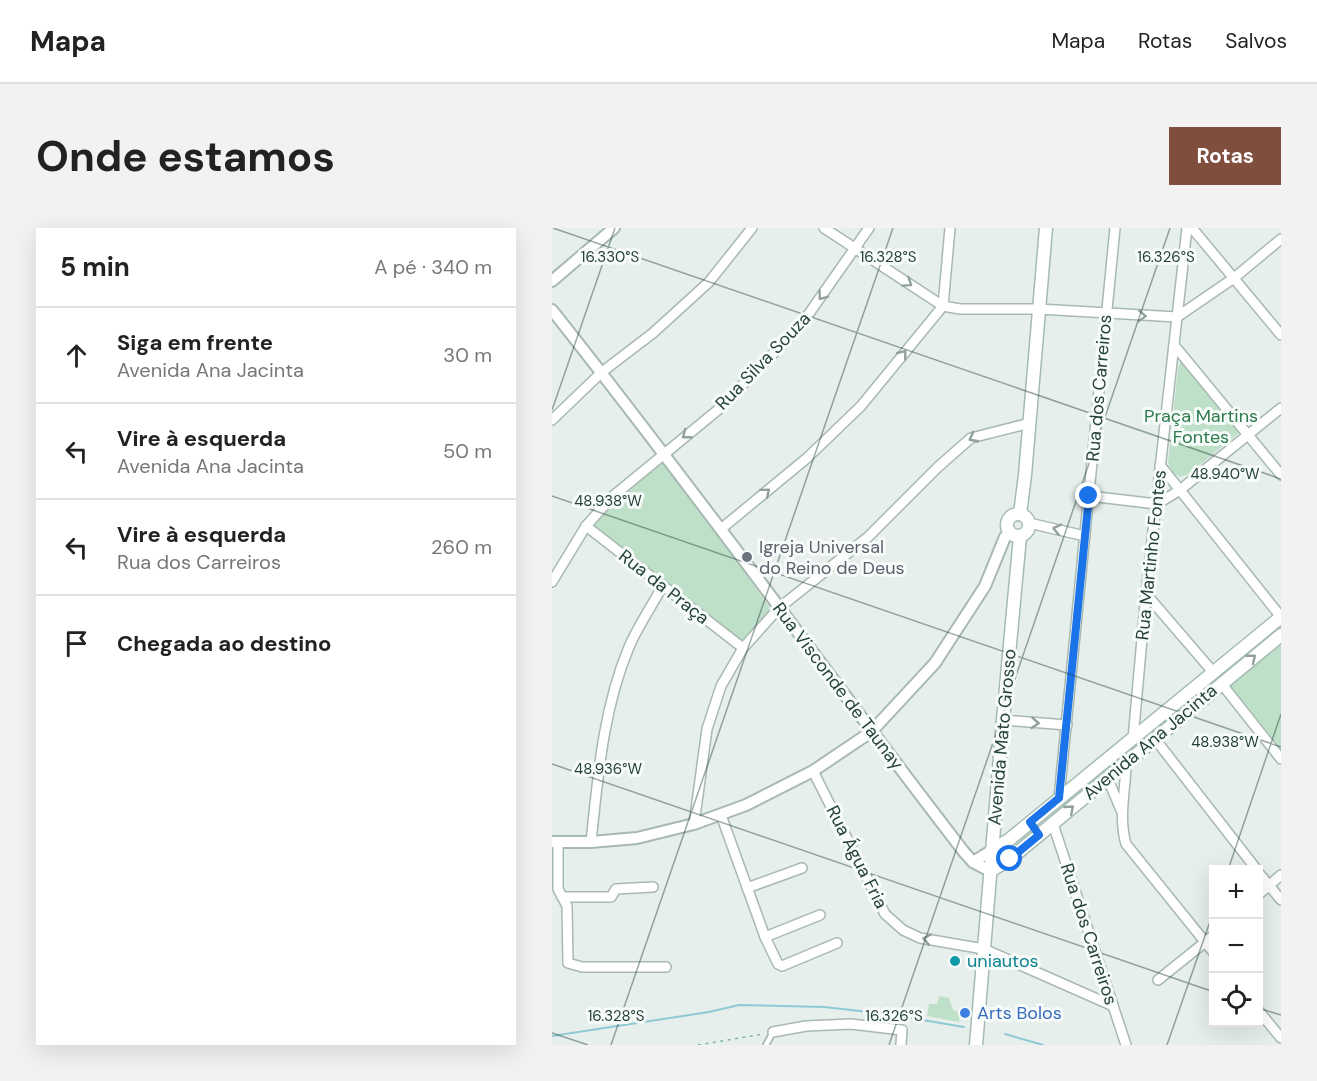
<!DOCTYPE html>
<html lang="pt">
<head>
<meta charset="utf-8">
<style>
  :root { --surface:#fff; --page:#f2f2f2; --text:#222; --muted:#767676; --line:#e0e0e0; --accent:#804e3d }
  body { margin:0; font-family:"DM Sans",sans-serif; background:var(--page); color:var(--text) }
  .controls { position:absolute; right:18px; bottom:18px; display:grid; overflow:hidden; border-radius:0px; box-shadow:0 6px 24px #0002 }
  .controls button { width:54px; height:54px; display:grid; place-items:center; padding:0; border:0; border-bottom:2px solid var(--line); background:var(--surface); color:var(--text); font:30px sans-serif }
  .stop { position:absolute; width:18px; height:18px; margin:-14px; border:4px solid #1a73e8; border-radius:50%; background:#fff }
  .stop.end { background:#1a73e8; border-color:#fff; box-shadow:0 2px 6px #0008 }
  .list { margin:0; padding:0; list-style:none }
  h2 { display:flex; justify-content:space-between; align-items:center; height:78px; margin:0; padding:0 24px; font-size:26px }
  h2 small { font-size:20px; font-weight:400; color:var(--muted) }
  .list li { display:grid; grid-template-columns:39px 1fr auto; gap:18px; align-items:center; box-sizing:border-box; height:96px; padding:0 24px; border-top:2px solid var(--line) }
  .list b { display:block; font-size:22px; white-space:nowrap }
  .list p { margin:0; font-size:20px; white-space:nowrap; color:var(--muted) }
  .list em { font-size:20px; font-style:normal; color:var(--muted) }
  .icon { flex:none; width:33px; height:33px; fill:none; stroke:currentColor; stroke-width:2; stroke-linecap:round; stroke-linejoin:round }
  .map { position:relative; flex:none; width:729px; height:817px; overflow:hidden; border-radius:0px }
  header { display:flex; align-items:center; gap:36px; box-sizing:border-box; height:84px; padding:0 30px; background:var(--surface); border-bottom:2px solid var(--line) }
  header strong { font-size:28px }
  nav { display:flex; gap:33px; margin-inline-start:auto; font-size:21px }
  .intro { display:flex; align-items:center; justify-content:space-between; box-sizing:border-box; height:144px; padding:0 36px }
  h1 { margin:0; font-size:42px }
  .button { padding:15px 27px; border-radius:0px; background:var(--accent); color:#fff; font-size:21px; font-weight:700 }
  main { display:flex; gap:36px; padding:0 36px }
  aside { flex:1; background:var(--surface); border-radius:0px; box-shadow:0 6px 24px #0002 }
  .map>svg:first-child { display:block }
  .green { fill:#bfe0c8 }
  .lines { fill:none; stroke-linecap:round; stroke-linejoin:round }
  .stream { stroke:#8ec9d4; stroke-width:2 }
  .service-casing { stroke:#a8b8b2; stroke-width:8 }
  .minor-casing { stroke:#a8b8b2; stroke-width:12 }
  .tertiary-casing { stroke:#a8b8b2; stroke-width:14 }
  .secondary-casing { stroke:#a4bbb3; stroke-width:15 }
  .path { stroke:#86b3a5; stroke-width:1.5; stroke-dasharray:3 4.5; stroke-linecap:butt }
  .service { stroke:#fff; stroke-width:4.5 }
  .minor { stroke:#fff; stroke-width:9 }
  .tertiary { stroke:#fff; stroke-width:10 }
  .secondary { stroke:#fff; stroke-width:12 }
  .oneway { stroke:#92a09c }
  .route { stroke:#1a73e8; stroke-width:8 }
  .ticks { fill:none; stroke:#24423a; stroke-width:1.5; stroke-opacity:0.45 }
  .worship-dot { fill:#6b7280; stroke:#f7fbf9; stroke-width:2 }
  .culture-dot { fill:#0f9aa8; stroke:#f7fbf9; stroke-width:2 }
  .shop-dot { fill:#3f7fe0; stroke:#f7fbf9; stroke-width:2 }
  .labels { text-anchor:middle; stroke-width:6; stroke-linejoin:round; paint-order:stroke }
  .street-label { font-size:18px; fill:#24423a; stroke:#f7fbf9 }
  .park-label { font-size:18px; fill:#2d7a4b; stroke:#f7fbf9 }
  .worship-label { font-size:18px; fill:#5b616d; stroke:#f7fbf9; text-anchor:start }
  .culture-label { font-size:18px; fill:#0d838f; stroke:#f7fbf9; text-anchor:start }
  .shop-label { font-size:18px; fill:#366cbe; stroke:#f7fbf9; text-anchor:start }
  .ticks-label { font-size:15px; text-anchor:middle; fill:#24423a; stroke:#f7fbf9; stroke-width:6; stroke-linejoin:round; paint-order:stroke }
</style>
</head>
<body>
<header>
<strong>Mapa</strong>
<nav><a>Mapa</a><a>Rotas</a><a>Salvos</a></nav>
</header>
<div class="intro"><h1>Onde estamos</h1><a class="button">Rotas</a></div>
<main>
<aside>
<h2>5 min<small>A pé · 340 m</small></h2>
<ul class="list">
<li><svg class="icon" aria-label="ahead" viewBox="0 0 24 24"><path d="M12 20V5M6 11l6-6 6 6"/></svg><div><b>Siga em frente</b><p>Avenida Ana Jacinta</p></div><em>30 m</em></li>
<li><svg class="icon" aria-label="left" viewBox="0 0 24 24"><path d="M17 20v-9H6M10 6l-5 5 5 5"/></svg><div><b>Vire à esquerda</b><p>Avenida Ana Jacinta</p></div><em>50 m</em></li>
<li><svg class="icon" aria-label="left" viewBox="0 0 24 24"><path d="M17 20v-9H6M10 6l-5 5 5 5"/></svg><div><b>Vire à esquerda</b><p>Rua dos Carreiros</p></div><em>260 m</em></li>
<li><svg class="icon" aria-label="arrive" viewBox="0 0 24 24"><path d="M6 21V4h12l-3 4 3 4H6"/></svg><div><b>Chegada ao destino</b></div></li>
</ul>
</aside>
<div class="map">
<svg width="729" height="817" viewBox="0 0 729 817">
  <rect width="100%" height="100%" fill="#e6efeb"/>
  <g class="green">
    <path d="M629,132L688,204L635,247L628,249L620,244L616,235L626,140Z"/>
    <path d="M110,225L220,383L191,419L37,297Z"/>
    <path d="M729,411V523L672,454Z"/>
    <path d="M387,768L397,770L401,782L408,785L407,794L375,788L377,776H385Z"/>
  </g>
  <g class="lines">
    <g class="stream">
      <path d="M453,806L491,817"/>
      <path d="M0,808L157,784L187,777L272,779L335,786L412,799"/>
    </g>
    <g class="service-casing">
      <path id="service" d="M214,817L221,804"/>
    </g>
    <g class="minor-casing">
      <g id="minor">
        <path d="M272,0L391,78L408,81H487L625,89L682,50L729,11"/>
        <path d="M640,0L729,107"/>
        <path d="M622,117L729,247"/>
        <path d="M0,192L50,144L101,105L157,54L200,0"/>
        <path d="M608,237L729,389"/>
        <path d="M537,268L605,276L628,262L729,180"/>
        <path d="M477,295L533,308"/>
        <path d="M34,298L191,420"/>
        <path d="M169,301L255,230L309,178L391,78L398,0"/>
        <path d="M0,354L34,298L60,269L167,181L249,97L317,0"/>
        <path d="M594,366L661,444"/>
        <path d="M669,455L729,531"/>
        <path d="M451,492L515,497"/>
        <path d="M581,511L594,366L635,0"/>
        <path d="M603,511L705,642"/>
        <path d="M574,534C574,562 566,588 574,616L662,725"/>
        <path d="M261,543L333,686L351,702L368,710L432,721L561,778"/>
        <path d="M555,549L569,582"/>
        <path d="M507,570L563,0"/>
        <path d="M169,587L213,709L226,736L230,738L285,715"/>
        <path d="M142,596L155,501L169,458L191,420L227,380L316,309L386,239L419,210L478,195"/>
        <path d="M501,596L574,817"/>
        <path d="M6,614V661L15,678L16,735L30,739H114"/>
        <path d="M39,614C46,548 51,481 77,419C86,398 100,378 111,357"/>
        <path d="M706,644L729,672"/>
        <path d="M195,660L250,640"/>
        <path d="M706,667L729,647"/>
        <path d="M10,669H59L64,661L101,659"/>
        <path d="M213,709L268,687"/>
        <path d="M606,752L662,707"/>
        <path d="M706,782L729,810"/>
        <path d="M221,804L254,798L299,796L350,802L349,817"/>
      </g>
    </g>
    <g class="tertiary-casing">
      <g id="tertiary">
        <path d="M0,53L62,0"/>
        <path d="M0,82C141,259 273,444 412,624L421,634L438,643"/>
        <path d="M0,614H39L85,610L142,596L194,577L261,543L319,504L383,435L433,358L453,309L459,305"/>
        <path d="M421,634L439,623"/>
      </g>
    </g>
    <g class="secondary-casing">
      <g id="secondary">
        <circle cx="466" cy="297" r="11"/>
        <path d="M468,286L473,247L494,0"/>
        <path d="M439,623L458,611L729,389"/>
        <path d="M438,643L458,631L729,407"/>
        <path d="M424,817L451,492L468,308"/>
      </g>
    </g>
    <path class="path" d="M146,817L211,806"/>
    <use href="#service" class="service"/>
    <use href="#minor" class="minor"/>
    <use href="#tertiary" class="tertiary"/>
    <use href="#secondary" class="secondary"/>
  </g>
  <defs><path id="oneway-chevron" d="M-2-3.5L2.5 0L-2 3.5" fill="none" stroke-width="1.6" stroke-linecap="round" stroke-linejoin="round" transform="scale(1.5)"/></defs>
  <g class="oneway">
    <use href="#oneway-chevron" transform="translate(356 55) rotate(34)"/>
    <use href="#oneway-chevron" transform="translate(270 68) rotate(126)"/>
    <use href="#oneway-chevron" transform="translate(590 88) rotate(2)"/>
    <use href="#oneway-chevron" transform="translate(351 126) rotate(-51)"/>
    <use href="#oneway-chevron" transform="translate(134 207) rotate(142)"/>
    <use href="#oneway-chevron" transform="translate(421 210) rotate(152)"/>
    <use href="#oneway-chevron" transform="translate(214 264) rotate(-40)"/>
    <use href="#oneway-chevron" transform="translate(505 301) rotate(-167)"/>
    <use href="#oneway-chevron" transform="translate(700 430) rotate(-39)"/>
    <use href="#oneway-chevron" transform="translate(483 495) rotate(4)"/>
    <use href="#oneway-chevron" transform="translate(518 581) rotate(-41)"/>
    <use href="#oneway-chevron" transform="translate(375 711) rotate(-168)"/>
  </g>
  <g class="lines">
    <path class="route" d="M458,631L487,607L478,594L507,570L537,268"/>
  </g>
  <path class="ticks" d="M1,0L729,251M0,182L63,0M0,268L729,519M0,536L662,764M676,642L729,486M706,780L729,787M0,805L36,817M59,817L341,0M337,817L618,0M615,817L662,682"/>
  <circle class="worship-dot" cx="195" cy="329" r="6"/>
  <circle class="culture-dot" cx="403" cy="733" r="6"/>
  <circle class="shop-dot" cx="413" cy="785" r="6"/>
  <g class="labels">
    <g class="street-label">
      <text transform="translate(211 133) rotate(-46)" y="6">Rua Silva Souza</text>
      <text transform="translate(547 160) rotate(-85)" y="6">Rua dos Carreiros</text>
      <text transform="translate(599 327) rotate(-84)" y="6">Rua Martinho Fontes</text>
      <text transform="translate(112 359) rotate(38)" y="6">Rua da Praça</text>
      <text transform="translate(286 458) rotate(53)" y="6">Rua Visconde de Taunay</text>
      <text transform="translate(450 509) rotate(-85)" y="6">Avenida Mato Grosso</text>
      <text transform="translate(598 514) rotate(-40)" y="6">Avenida Ana Jacinta</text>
      <text transform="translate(305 629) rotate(63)" y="6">Rua Água Fria</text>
      <text transform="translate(537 706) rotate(72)" y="6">Rua dos Carreiros</text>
    </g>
    <g class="park-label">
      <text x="649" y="194">Praça Martins<tspan x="649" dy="21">Fontes</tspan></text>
    </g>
    <g class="worship-label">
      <text x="207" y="325">Igreja Universal<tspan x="207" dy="21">do Reino de Deus</tspan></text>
    </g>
    <g class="culture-label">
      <text x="415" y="739">uniautos</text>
    </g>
    <g class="shop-label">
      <text x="425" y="791">Arts Bolos</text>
    </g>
  </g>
  <g class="ticks-label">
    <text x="58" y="34">16.330°S</text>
    <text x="336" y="34">16.328°S</text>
    <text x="614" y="34">16.326°S</text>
    <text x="673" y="251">48.940°W</text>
    <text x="56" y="278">48.938°W</text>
    <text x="673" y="519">48.938°W</text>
    <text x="56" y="546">48.936°W</text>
    <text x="64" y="793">16.328°S</text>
    <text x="342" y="793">16.326°S</text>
  </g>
</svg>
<div class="controls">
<button>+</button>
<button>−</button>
<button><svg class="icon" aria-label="locate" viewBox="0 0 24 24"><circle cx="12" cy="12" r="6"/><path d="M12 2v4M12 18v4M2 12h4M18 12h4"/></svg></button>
</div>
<div class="stop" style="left:458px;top:631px"></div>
<div class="stop end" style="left:537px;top:268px"></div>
</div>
</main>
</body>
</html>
